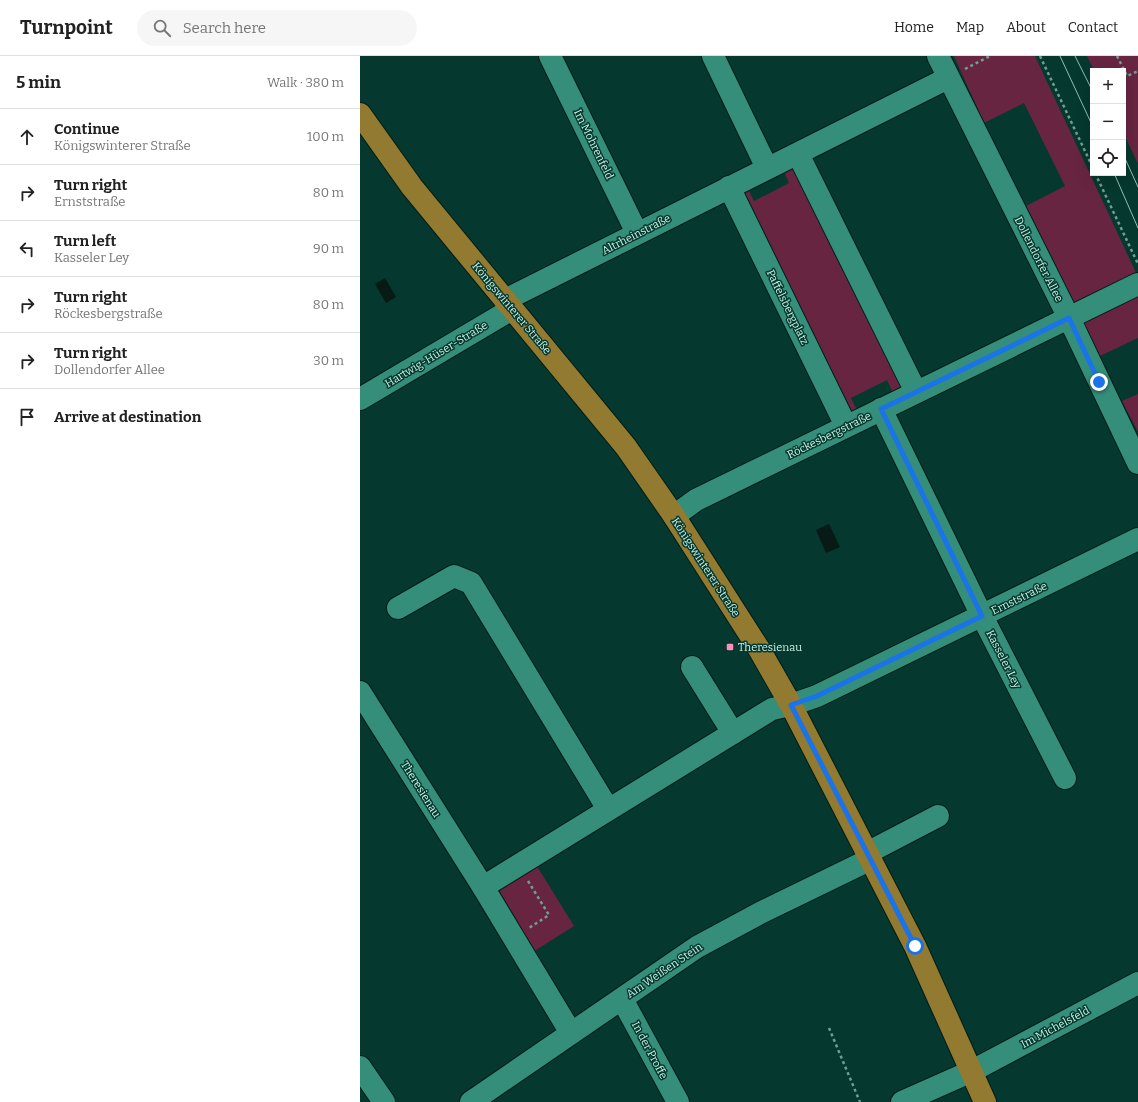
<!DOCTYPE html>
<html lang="en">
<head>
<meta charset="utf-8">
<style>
  :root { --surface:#fff; --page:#f6f6f6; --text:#222; --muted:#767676; --line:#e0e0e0 }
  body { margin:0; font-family:Bitter,serif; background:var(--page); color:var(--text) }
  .controls { position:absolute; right:12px; top:12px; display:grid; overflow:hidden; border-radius:0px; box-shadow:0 4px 16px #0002 }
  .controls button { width:36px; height:36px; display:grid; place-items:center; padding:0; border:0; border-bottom:1px solid var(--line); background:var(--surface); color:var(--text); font:20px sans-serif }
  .stop { position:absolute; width:12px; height:12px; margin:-9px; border:3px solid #1a73e8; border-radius:50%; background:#fff }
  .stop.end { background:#1a73e8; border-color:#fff; box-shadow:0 1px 4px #0008 }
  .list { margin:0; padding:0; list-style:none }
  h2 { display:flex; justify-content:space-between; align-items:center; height:52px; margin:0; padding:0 16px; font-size:17px }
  h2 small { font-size:13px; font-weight:400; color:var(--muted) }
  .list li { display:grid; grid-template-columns:26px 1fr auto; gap:12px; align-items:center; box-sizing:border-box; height:56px; padding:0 16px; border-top:1px solid var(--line) }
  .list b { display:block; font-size:15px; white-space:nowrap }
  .list p { margin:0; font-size:13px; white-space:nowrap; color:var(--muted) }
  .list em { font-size:13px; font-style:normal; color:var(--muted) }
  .icon { flex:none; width:22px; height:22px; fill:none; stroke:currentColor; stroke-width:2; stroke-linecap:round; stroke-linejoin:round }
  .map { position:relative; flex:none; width:778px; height:1046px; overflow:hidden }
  header { display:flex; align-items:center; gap:24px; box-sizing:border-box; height:56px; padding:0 20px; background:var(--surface); border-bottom:1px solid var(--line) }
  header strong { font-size:19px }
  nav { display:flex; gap:22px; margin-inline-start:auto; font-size:14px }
  .search { width:280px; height:36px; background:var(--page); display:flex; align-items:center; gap:10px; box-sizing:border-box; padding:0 14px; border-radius:22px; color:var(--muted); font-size:15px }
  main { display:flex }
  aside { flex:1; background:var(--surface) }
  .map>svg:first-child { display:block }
  .green { fill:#672542 }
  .water { fill:#071a15 }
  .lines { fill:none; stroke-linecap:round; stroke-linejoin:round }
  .minor-casing { stroke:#021d17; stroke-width:24 }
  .major-casing { stroke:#021d17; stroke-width:24 }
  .path { stroke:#709e93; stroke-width:2.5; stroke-dasharray:3 3; stroke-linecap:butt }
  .minor { stroke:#348e7a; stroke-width:22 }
  .major { stroke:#927a31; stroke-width:22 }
  .tram { stroke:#93beb3; stroke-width:1 }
  .route { stroke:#1a73e8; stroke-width:5 }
  .poi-dot { fill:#ff8ebb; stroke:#05382e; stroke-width:1.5 }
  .labels { text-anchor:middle; stroke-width:3; stroke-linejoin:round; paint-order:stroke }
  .street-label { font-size:11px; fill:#caf3e7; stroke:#05382e }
  .poi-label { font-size:11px; fill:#caf3e7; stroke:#05382e; text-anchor:start }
</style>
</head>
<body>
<header>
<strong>Turnpoint</strong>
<div class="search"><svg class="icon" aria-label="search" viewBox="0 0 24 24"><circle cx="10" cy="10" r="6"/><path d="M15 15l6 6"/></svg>Search here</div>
<nav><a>Home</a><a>Map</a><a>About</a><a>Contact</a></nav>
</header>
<main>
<aside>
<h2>5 min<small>Walk · 380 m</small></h2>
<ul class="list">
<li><svg class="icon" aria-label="ahead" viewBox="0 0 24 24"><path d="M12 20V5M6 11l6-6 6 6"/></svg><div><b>Continue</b><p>Königswinterer Straße</p></div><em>100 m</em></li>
<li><svg class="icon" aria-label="right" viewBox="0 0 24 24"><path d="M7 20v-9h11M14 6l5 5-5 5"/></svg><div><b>Turn right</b><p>Ernststraße</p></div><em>80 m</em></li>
<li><svg class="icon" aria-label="left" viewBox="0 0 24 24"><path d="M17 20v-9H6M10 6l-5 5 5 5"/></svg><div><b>Turn left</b><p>Kasseler Ley</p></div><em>90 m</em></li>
<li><svg class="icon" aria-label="right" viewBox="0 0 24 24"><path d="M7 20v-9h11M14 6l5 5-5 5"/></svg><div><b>Turn right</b><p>Röckesbergstraße</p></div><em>80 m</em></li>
<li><svg class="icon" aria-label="right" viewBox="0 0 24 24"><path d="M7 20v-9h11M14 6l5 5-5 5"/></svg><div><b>Turn right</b><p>Dollendorfer Allee</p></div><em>30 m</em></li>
<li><svg class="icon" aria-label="arrive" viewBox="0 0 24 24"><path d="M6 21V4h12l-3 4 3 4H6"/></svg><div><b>Arrive at destination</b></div></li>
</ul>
</aside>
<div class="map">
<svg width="778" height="1046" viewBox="0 0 778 1046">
  <rect width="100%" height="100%" fill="#05382e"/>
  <g class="green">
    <path d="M594,0H675L778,221V282L740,300L666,150L705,130L664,47L624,67Z"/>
    <path d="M727,0H778V108L763,76V15H734Z"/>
    <path d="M432,111L438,113L543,329L540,335L533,337L527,324L491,342L497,354L493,357L490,356L381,147L383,134L387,131L394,145L429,127L423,113Z"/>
    <path d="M778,338V376L762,345Z"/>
    <path d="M175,807L214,870L173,896L138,837L140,832Z"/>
  </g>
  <g class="water">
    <path d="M25,222L36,241L26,247L15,228Z"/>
    <path d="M469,468L480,491L466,497L456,474Z"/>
  </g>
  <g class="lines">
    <g class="minor-casing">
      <g id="minor">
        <path d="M190,0L277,177"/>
        <path d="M353,0L407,112"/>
        <path d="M578,0L709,262L778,407"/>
        <path d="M438,98L556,336"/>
        <path d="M369,131L486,370"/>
        <path d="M145,244L588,22"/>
        <path d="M0,343L152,253"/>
        <path d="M521,353L622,560L705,722"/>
        <path d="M314,460L336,444L778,228"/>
        <path d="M38,552L94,520L111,527L248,753"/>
        <path d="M332,611L373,677"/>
        <path d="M0,636L123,831L211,977"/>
        <path d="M507,797L578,760"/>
        <path d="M123,831L412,653L431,649L457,640L778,483"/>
        <path d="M262,943L318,1046"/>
        <path d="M0,1011L24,1046"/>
        <path d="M111,1046L337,891L402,856L511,803"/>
        <path d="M542,1046L612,1015L778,927"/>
      </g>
    </g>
    <g class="major-casing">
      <path id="major" d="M0,58L52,131L266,391L314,460L399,593L431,649L555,890L625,1046"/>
    </g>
    <g class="path">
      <path d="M680,0L733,112"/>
      <path d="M757,0L767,20L778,15"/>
      <path d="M605,13L630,0"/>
      <path d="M735,117L778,208"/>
      <path d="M168,825L189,859L169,872"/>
      <path d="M469,972L500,1046"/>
    </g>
    <use href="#minor" class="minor"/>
    <use href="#major" class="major"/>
    <g class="tram">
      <path d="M700,0L733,71"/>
      <path d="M715,0L733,36"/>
      <path d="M763,98L778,131"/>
      <path d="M754,117L778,172"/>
    </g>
  </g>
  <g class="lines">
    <path class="route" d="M555,890L431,649L457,640L622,560L521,353L709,262L739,326"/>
  </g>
  <rect class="poi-dot" x="366" y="587" width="8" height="8" rx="2"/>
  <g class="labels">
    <g class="street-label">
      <text transform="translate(234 88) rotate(64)" y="4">Im Mohrenfeld</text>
      <text transform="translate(276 178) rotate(-27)" y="4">Altrheinstraße</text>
      <text transform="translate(679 203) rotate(63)" y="4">Dollendorfer Allee</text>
      <text transform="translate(428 251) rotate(64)" y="4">Paffelsbergplatz</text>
      <text transform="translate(152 252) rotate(50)" y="4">Königswinterer Straße</text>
      <text transform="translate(76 298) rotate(-31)" y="4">Hartwig-Hüser-Straße</text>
      <text transform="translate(469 379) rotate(-26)" y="4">Röckesbergstraße</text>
      <text transform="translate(346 511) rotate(57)" y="4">Königswinterer Straße</text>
      <text transform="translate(659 542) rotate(-26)" y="4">Ernststraße</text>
      <text transform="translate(644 603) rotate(63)" y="4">Kasseler Ley</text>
      <text transform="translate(61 733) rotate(58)" y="4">Theresienau</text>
      <text transform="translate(304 914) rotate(-34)" y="4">Am Weißen Stein</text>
      <text transform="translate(695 971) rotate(-28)" y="4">Im Michelsfeld</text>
      <text transform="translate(290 994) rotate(62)" y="4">In der Proffe</text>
    </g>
    <g class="poi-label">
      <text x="378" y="595">Theresienau</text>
    </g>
  </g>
</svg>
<div class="controls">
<button>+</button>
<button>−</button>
<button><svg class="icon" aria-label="locate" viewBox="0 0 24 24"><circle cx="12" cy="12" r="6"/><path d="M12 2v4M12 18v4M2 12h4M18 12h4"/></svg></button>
</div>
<div class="stop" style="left:555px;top:890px"></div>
<div class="stop end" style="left:739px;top:326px"></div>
</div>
</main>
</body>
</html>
